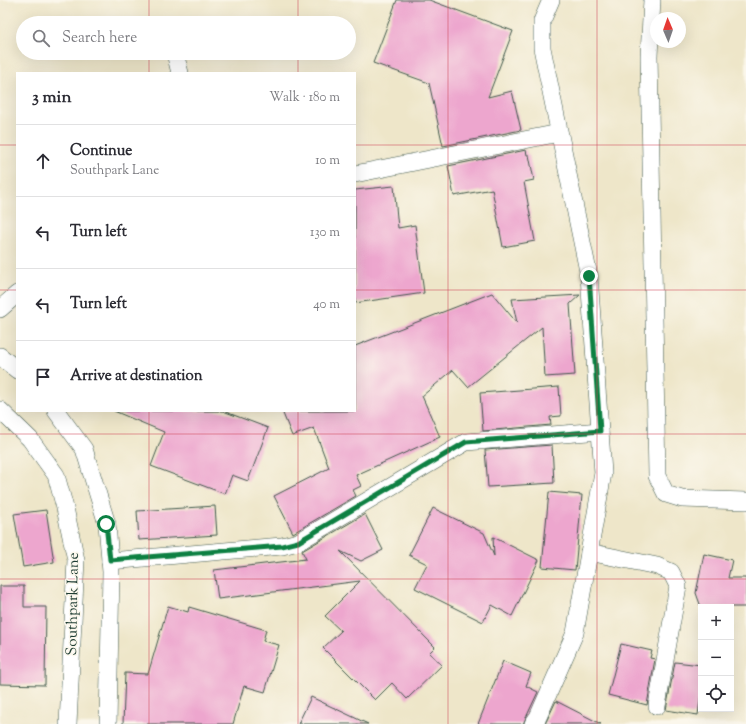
<!DOCTYPE html>
<html lang="en">
<head>
<meta charset="utf-8">
<style>
  :root { --surface:#fff; --page:#f2f2f3; --text:#2b2b33; --muted:#7c7c81; --line:#e1e1e2 }
  body { margin:0; font-family:"Sorts Mill Goudy",serif; background:var(--page); color:var(--text) }
  .controls { position:absolute; right:12px; bottom:12px; display:grid; overflow:hidden; border-radius:0px; box-shadow:0 4px 16px #0002 }
  .controls button { width:36px; height:36px; display:grid; place-items:center; padding:0; border:0; border-bottom:1px solid var(--line); background:var(--surface); color:var(--text); font:20px sans-serif }
  .compass { position:absolute; left:650px; top:12px; width:36px; height:36px; border-radius:50%; background:var(--surface); box-shadow:0 4px 16px #0002; rotate:358deg }
  .stop { position:absolute; width:12px; height:12px; margin:-9px; border:3px solid #0b8043; border-radius:50%; background:#fff }
  .stop.end { background:#0b8043; border-color:#fff; box-shadow:0 1px 4px #0008 }
  .list { margin:0; padding:0; list-style:none }
  h2 { display:flex; justify-content:space-between; align-items:center; height:52px; margin:0; padding:0 16px; font-size:17px }
  h2 small { font-size:13px; font-weight:400; color:var(--muted) }
  .list li { display:grid; grid-template-columns:26px 1fr auto; gap:12px; align-items:center; box-sizing:border-box; height:72px; padding:0 16px; border-top:1px solid var(--line) }
  .list b { display:block; font-size:15px; white-space:nowrap }
  .list p { margin:0; font-size:13px; white-space:nowrap; color:var(--muted) }
  .list em { font-size:13px; font-style:normal; color:var(--muted) }
  .icon { flex:none; width:22px; height:22px; fill:none; stroke:currentColor; stroke-width:2; stroke-linecap:round; stroke-linejoin:round }
  .map { position:relative; flex:none; width:746px; height:724px; overflow:hidden }
  .search { position:absolute; background:var(--surface); box-shadow:0 4px 16px #0002; left:16px; top:16px; width:340px; height:44px; display:flex; align-items:center; gap:10px; box-sizing:border-box; padding:0 14px; border-radius:22px; color:var(--muted); font-size:15px }
  .panel { position:absolute; background:var(--surface); box-shadow:0 4px 16px #0002; left:16px; top:72px; width:340px; height:340px; border-radius:0px }
  .map>svg:first-child { display:block }
  .building { fill:#eda6ce }
  .lines { fill:none; stroke-linecap:round; stroke-linejoin:round }
  .lane-casing { stroke:#3e564a; stroke-width:18 }
  .lane { stroke:#fff; stroke-width:17 }
  .route { stroke:#0b8043; stroke-width:5 }
  .grid { fill:none; stroke:#d1495b; stroke-width:1; stroke-opacity:0.55 }
  .labels { text-anchor:middle; stroke-width:3; stroke-linejoin:round; paint-order:stroke }
  .street-label { font-size:15px; fill:#1f3d34; stroke:#fbf7ec }
</style>
</head>
<body>
<div class="map">
<svg width="746" height="724" viewBox="0 0 746 724">
  <rect width="100%" height="100%" fill="#fbf7ec"/>
  <filter id="ink" filterUnits="userSpaceOnUse"><feTurbulence type="fractalNoise" baseFrequency=".025" numOctaves="2"/><feDisplacementMap in="SourceGraphic" scale="8" xChannelSelector="R" yChannelSelector="G"/><feConvolveMatrix kernelMatrix="1 2 1 2 8 2 1 2 1" color-interpolation-filters="sRGB"/></filter>
  <filter id="wash" filterUnits="userSpaceOnUse"><feTurbulence type="fractalNoise" baseFrequency=".012" numOctaves="4" result="noise"/><feDisplacementMap in="SourceGraphic" scale="16" xChannelSelector="R" yChannelSelector="G"/><feGaussianBlur stdDeviation="0.9" result="paint"/><feColorMatrix in="noise" values="0 0 0 0 0 0 0 0 0 0 0 0 0 0 0 0 0 1.4 0 .05"/><feComposite in="paint" operator="in"/></filter>
  <g filter="url(#wash)">
    <rect width="100%" height="100%" fill="#eee6c9"/>
    <g id="blocks">
      <g class="building">
        <path d="M397,0H429L513,31L488,97L512,91L521,130L443,146L429,83L373,63Z"/>
        <path d="M526,150L527,155H529L534,180L524,182L535,241L503,247L492,189L454,196L448,166Z"/>
        <path d="M394,186L398,228L415,225L424,293L355,303V190Z"/>
        <path d="M492,293L517,323L512,299L580,295L570,304L575,375L545,377L542,327L468,387L453,370L422,396L440,437L356,475L361,486L353,490L356,496L293,533L274,496L329,468L314,428L292,436L282,411H355V346Z"/>
        <path d="M559,387L561,416L550,417L551,425L483,431L480,393Z"/>
        <path d="M114,411H223L268,428L248,481L232,475L225,494L151,466L164,432Z"/>
        <path d="M552,445L554,483L488,487L485,450Z"/>
        <path d="M549,492L582,495L575,570L542,567Z"/>
        <path d="M215,506L217,535L139,540L137,511Z"/>
        <path d="M433,508L484,533L494,556L493,537L539,560L512,616L492,605L483,622L415,588L427,564L409,555Z"/>
        <path d="M46,510L54,562L23,567L14,514Z"/>
        <path d="M365,514L383,550L361,561L340,551L435,647L429,653L442,665L407,699L392,683L375,700L323,648L341,631L325,616L360,581L218,599L214,570L306,559L302,551Z"/>
        <path d="M704,554L732,560L728,578H746V607H701L696,593Z"/>
        <path d="M0,586H24V607H46L45,685L0,684Z"/>
        <path d="M168,606L188,612L189,607L266,630L263,641L279,645L265,692L244,686L233,724H123L125,673L148,674Z"/>
        <path d="M621,644L652,651L650,658L655,659L647,705L608,695Z"/>
        <path d="M503,661L531,673L526,686L538,692L523,724H478Z"/>
        <path d="M675,662L701,665V693L698,715L666,710Z"/>
        <path d="M311,697L368,724H298Z"/>
        <path d="M556,701L601,724H545Z"/>
      </g>
    </g>
  </g>
  <g filter="url(#ink)">
    <use href="#blocks" fill-opacity="0" stroke="#3e564a" stroke-width="1"/>
    <g class="lines">
      <g class="lane-casing">
        <g id="lane">
          <path d="M652,0L649,56L657,476L666,494L682,499L746,501"/>
          <path d="M175,53L180,73"/>
          <path d="M355,174L559,133"/>
          <path d="M0,309L17,294"/>
          <path d="M0,356L17,370"/>
          <path d="M0,410L30,439L56,475L65,508L76,560L68,724"/>
          <path d="M56,411L84,449L107,524L111,572L108,724"/>
          <path d="M589,552L657,566L671,572L678,586L657,706"/>
          <path d="M110,561L282,546L298,542L466,442L600,431"/>
          <path d="M533,724L538,717L575,633L603,473L589,276L542,48V21L551,0"/>
        </g>
      </g>
      <use href="#lane" class="lane"/>
    </g>
  </g>
  <g class="lines" filter="url(#ink)">
    <path class="route" d="M106,524L110,560L282,546L298,542L466,442L600,431L589,276"/>
  </g>
  <path class="grid" d="M149,0V23M298,0V23M448,0V724M597,0V724M149,53V73M298,53V73M0,145H17M355,145H746M0,290H17M355,290H746M149,411V724M298,411V724M0,434H746M0,579H746"/>
  <g class="labels">
    <g class="street-label">
      <text transform="translate(72 604) rotate(-89)" y="5">Southpark Lane</text>
    </g>
  </g>
</svg>
<div class="controls">
<button>+</button>
<button>−</button>
<button><svg class="icon" aria-label="locate" viewBox="0 0 24 24"><circle cx="12" cy="12" r="6"/><path d="M12 2v4M12 18v4M2 12h4M18 12h4"/></svg></button>
</div>
<svg class="compass" viewBox="-18 -18 36 36"><path d="M0-13l5 13h-10z" fill="#e53935"/><path d="M0 13l5-13h-10z" fill="#7c7c81"/></svg>
<div class="stop" style="left:106px;top:524px"></div>
<div class="stop end" style="left:589px;top:276px"></div>
<div class="search"><svg class="icon" aria-label="search" viewBox="0 0 24 24"><circle cx="10" cy="10" r="6"/><path d="M15 15l6 6"/></svg>Search here</div>
<section class="panel">
<h2>3 min<small>Walk · 180 m</small></h2>
<ul class="list">
<li><svg class="icon" aria-label="ahead" viewBox="0 0 24 24"><path d="M12 20V5M6 11l6-6 6 6"/></svg><div><b>Continue</b><p>Southpark Lane</p></div><em>10 m</em></li>
<li><svg class="icon" aria-label="left" viewBox="0 0 24 24"><path d="M17 20v-9H6M10 6l-5 5 5 5"/></svg><div><b>Turn left</b></div><em>130 m</em></li>
<li><svg class="icon" aria-label="left" viewBox="0 0 24 24"><path d="M17 20v-9H6M10 6l-5 5 5 5"/></svg><div><b>Turn left</b></div><em>40 m</em></li>
<li><svg class="icon" aria-label="arrive" viewBox="0 0 24 24"><path d="M6 21V4h12l-3 4 3 4H6"/></svg><div><b>Arrive at destination</b></div></li>
</ul>
</section>
</div>
</body>
</html>
